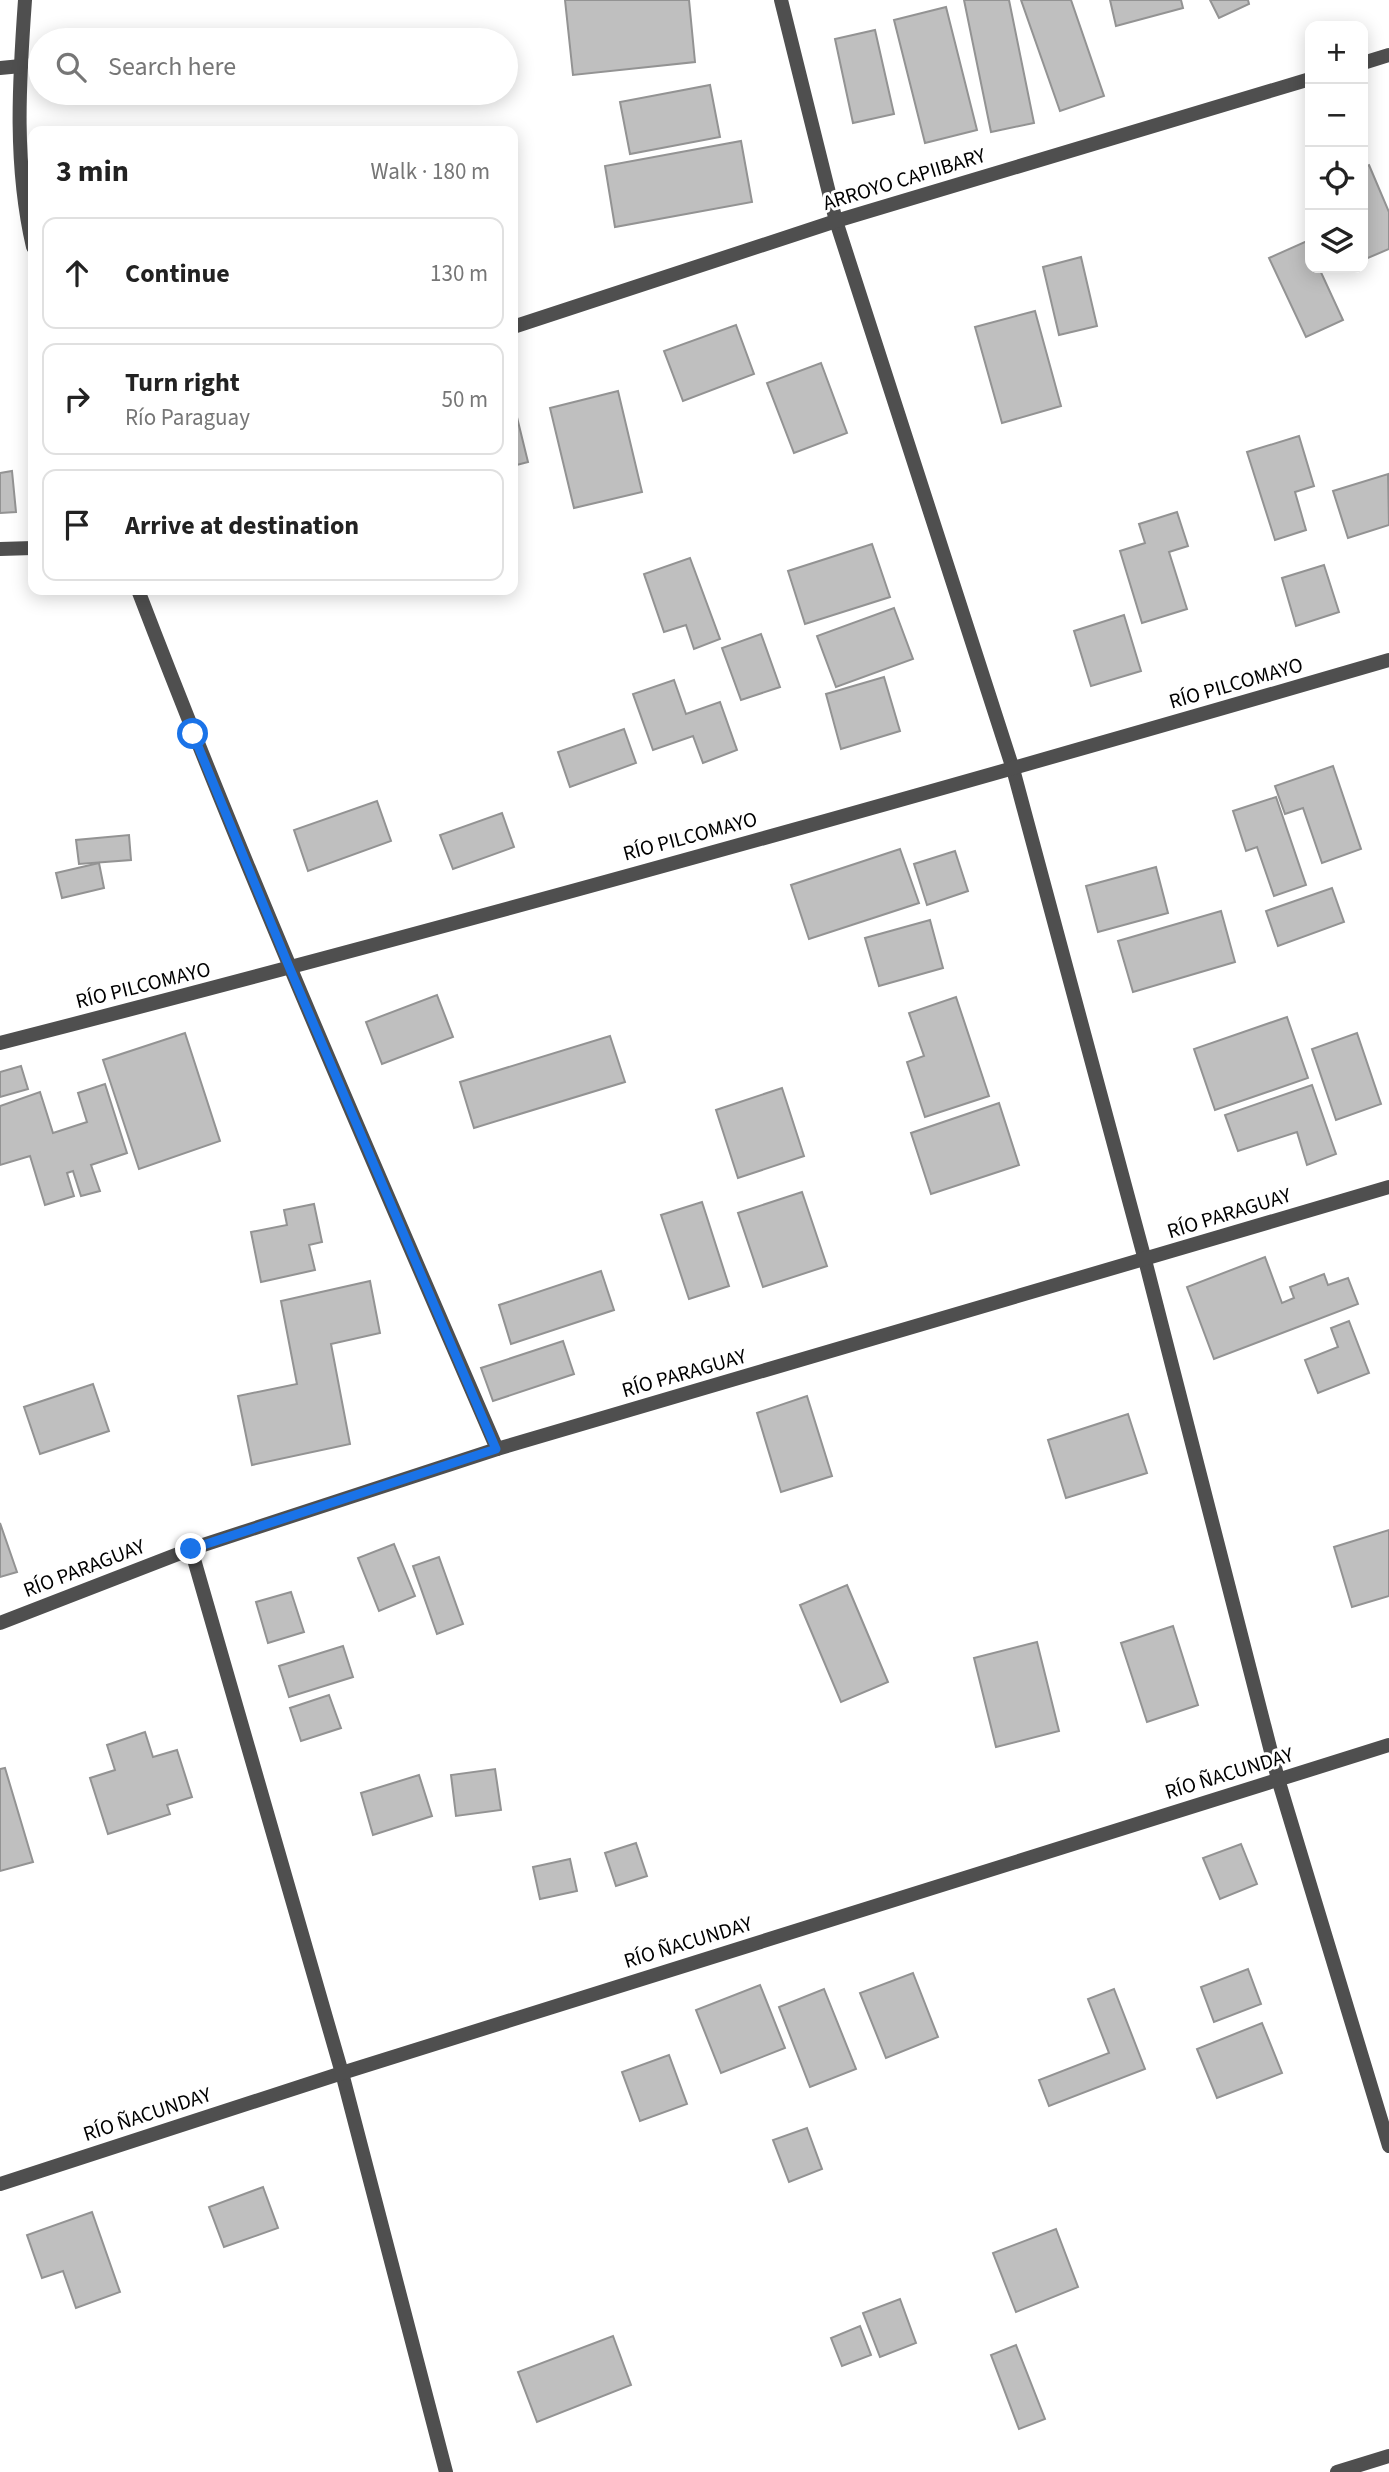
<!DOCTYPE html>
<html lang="en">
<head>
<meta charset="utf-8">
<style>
  :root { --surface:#fff; --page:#f6f6f6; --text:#222; --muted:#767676; --line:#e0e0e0 }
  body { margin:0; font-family:"Source Sans 3",sans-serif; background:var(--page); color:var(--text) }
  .controls { position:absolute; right:21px; top:21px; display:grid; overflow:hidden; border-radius:14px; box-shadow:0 4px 18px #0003 }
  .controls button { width:63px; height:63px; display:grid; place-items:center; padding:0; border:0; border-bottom:2px solid var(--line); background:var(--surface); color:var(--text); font:35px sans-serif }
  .stop { position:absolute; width:21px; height:21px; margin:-16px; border:5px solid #1a73e8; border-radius:50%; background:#fff }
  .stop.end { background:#1a73e8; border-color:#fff; box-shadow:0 2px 7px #0008 }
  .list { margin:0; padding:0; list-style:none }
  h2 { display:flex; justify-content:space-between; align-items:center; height:91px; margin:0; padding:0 28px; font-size:30px }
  h2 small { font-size:23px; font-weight:400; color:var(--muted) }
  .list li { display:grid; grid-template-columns:46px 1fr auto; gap:21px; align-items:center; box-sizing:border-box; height:112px; margin:0 14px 14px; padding:0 14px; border:2px solid var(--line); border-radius:14px }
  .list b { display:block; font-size:26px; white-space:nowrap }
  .list p { margin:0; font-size:23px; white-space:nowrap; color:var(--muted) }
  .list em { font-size:23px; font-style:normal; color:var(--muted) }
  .icon { flex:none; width:38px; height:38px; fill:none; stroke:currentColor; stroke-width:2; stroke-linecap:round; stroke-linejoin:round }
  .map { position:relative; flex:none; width:1389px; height:2472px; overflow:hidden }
  .search { position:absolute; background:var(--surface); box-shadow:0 4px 18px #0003; left:28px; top:28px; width:490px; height:77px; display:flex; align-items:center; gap:18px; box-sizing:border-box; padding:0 24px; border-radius:38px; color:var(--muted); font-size:26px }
  .panel { position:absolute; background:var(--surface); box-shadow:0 4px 18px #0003; left:28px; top:126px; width:490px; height:469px; border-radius:14px }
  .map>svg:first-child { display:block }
  .building { fill:#bfbfbf; stroke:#939393; stroke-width:2 }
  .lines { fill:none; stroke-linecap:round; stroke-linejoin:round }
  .lane { stroke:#4f4f4f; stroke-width:14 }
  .street { stroke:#4f4f4f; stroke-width:14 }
  .route { stroke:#1a73e8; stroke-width:9 }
  .labels { text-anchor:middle; stroke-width:6; stroke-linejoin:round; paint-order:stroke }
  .street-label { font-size:21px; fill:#000; stroke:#fff }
</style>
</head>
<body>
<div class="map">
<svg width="1389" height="2472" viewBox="0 0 1389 2472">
  <rect width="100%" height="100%" fill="#fff"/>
  <g class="building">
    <path d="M565,0H689L695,62L573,75Z"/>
    <path d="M964,0H1009L1034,123L991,132Z"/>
    <path d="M1021,0H1071L1104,96L1060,111Z"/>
    <path d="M1110,0H1181L1183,8L1116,26Z"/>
    <path d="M1210,0H1248L1249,4L1219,18Z"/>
    <path d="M946,7L977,130L925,143L894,20Z"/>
    <path d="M875,30L894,114L853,123L835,39Z"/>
    <path d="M710,85L720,137L630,154L620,102Z"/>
    <path d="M741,141L752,202L615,227L605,166Z"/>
    <path d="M1369,165L1389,212V249L1363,260V168Z"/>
    <path d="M1307,241L1310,248V268H1319L1343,320L1306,337L1269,258Z"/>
    <path d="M1081,257L1097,326L1059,335L1043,267Z"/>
    <path d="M1035,311L1061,406L1002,423L975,327Z"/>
    <path d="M736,325L754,374L683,401L664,351Z"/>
    <path d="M821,363L847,433L794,453L767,383Z"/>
    <path d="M618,391L642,492L574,508L550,408Z"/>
    <path d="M513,401L528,462L513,466Z"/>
    <path d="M1299,436L1314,486L1295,492L1306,530L1275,540L1247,452Z"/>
    <path d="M12,471L16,512L0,513V473Z"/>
    <path d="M1388,474L1389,525L1348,538L1333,491Z"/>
    <path d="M1177,512L1188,546L1169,552L1187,609L1142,623L1120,551L1145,543L1139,524Z"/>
    <path d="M872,544L890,597L805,624L788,571Z"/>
    <path d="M690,558L720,639L694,649L686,625L664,632L644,574Z"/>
    <path d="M1324,565L1339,612L1296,626L1282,578Z"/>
    <path d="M894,608L913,659L836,687L817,636Z"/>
    <path d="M1124,615L1141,671L1091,686L1074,631Z"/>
    <path d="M761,634L780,687L741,700L722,648Z"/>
    <path d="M884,677L900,731L841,749L826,694Z"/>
    <path d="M674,680L686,714L720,702L737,750L703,763L693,736L653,750L633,694Z"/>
    <path d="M624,729L636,763L570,787L558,752Z"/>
    <path d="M1333,766L1361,849L1322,863L1303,808L1285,814L1275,786Z"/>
    <path d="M1276,797L1306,885L1274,896L1257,847L1246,851L1233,811Z"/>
    <path d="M377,801L391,841L308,871L294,830Z"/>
    <path d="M502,813L514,847L453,869L440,835Z"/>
    <path d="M129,835L131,860L79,864L76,840Z"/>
    <path d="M900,849L919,903L809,939L791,885Z"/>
    <path d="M955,851L968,891L927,905L914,864Z"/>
    <path d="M99,863L104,888L62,898L56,873Z"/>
    <path d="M1156,867L1168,913L1098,932L1086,886Z"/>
    <path d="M1332,888L1344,922L1278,946L1266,911Z"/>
    <path d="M1221,911L1235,962L1133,992L1118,941Z"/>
    <path d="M930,920L943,968L879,986L865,938Z"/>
    <path d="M437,995L453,1037L382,1064L366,1022Z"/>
    <path d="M956,997L989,1096L925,1117L907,1062L924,1056L909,1013Z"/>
    <path d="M1287,1017L1308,1078L1215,1110L1194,1049Z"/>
    <path d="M185,1033L220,1141L139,1169L103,1060Z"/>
    <path d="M1357,1033L1381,1104L1336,1120L1312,1049Z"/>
    <path d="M610,1036L625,1082L474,1128L460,1082Z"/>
    <path d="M21,1066L28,1089L0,1097V1072Z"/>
    <path d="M105,1084L127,1153L91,1165L100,1191L81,1196L73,1171L67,1173L74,1196L45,1205L30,1156L0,1165V1106L40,1092L53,1133L87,1122L78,1093Z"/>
    <path d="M1312,1085L1336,1154L1307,1165L1297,1132L1238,1151L1225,1115Z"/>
    <path d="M782,1088L804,1156L738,1178L716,1110Z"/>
    <path d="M999,1103L1019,1165L931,1194L911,1133Z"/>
    <path d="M802,1192L827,1266L763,1287L738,1213Z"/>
    <path d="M702,1202L729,1286L689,1299L661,1215Z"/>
    <path d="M314,1204L322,1242L309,1245L315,1270L261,1282L251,1232L287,1225L284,1210Z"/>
    <path d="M1265,1257L1282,1303L1294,1298L1290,1287L1324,1274L1328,1285L1348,1278L1358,1304L1214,1359L1187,1287Z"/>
    <path d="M601,1271L614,1310L511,1344L499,1305Z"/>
    <path d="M370,1281L380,1333L331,1344L350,1444L252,1465L238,1396L297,1384L281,1301Z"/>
    <path d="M1349,1321L1369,1373L1318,1393L1305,1360L1338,1347L1331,1328Z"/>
    <path d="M563,1341L574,1374L493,1401L481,1368Z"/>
    <path d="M93,1384L109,1431L40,1454L24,1407Z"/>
    <path d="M807,1396L832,1476L781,1492L757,1413Z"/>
    <path d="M1128,1414L1147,1473L1066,1498L1048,1440Z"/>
    <path d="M0,1523L17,1572L0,1577Z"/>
    <path d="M1389,1530V1596L1352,1607L1334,1547Z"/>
    <path d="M394,1544L415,1596L379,1611L358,1558Z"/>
    <path d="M439,1557L463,1624L437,1634L413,1566Z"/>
    <path d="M847,1585L888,1682L841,1702L800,1605Z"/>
    <path d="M291,1592L304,1632L268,1643L256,1602Z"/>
    <path d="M1173,1626L1198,1705L1147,1722L1121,1643Z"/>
    <path d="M1037,1642L1059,1731L996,1747L974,1658Z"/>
    <path d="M343,1646L353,1677L289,1697L279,1666Z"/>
    <path d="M329,1695L341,1728L301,1741L290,1708Z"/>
    <path d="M145,1732L153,1757L177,1750L192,1797L167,1805L170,1814L108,1834L90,1778L115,1770L107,1745Z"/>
    <path d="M5,1768L33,1862L0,1871V1769Z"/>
    <path d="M495,1769L501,1810L456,1816L451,1775Z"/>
    <path d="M419,1775L432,1816L373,1835L361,1793Z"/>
    <path d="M636,1843L647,1876L616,1886L605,1853Z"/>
    <path d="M1241,1844L1257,1884L1220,1899L1203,1858Z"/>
    <path d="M570,1859L577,1891L540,1899L533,1867Z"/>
    <path d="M1248,1969L1261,2004L1214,2022L1201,1987Z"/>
    <path d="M913,1973L938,2037L886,2058L860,1993Z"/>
    <path d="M760,1985L785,2048L721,2073L696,2010Z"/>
    <path d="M824,1989L856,2069L810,2087L779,2007Z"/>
    <path d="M1114,1989L1145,2069L1049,2106L1039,2080L1109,2053L1088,1999Z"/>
    <path d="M1262,2023L1282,2073L1217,2098L1197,2049Z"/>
    <path d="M669,2055L687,2104L640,2121L622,2072Z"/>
    <path d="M807,2128L822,2169L789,2182L773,2140Z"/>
    <path d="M263,2187L278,2228L224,2247L209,2207Z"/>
    <path d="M92,2212L120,2292L76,2308L63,2271L42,2278L27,2235Z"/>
    <path d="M1056,2229L1078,2287L1016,2312L993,2253Z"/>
    <path d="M900,2299L916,2343L880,2357L863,2313Z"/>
    <path d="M860,2326L871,2355L842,2366L831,2338Z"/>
    <path d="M613,2336L631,2385L537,2422L518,2372Z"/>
    <path d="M1016,2345L1045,2419L1019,2429L991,2355Z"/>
  </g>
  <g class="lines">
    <path class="lane" d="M0,549L33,548"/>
    <g class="street">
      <path d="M25,0C19,83 14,165 33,247"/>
      <path d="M781,0L836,221L1013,769L1145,1260L1278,1779L1389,2146"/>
      <path d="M1363,63L1389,55"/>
      <path d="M0,68L21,66"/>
      <path d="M513,327L836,221L1310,79"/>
      <path d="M138,590C249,880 374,1164 497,1449"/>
      <path d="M0,1043C465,924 928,794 1389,660"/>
      <path d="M191,1549L342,2073L446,2472"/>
      <path d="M0,1623L191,1549L497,1449L1389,1187"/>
      <path d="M0,2184L342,2073L1389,1745"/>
      <path d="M1337,2472L1389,2456"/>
    </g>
  </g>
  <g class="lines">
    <path class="route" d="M191,1549L496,1449L290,969L193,734"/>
  </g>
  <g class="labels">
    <g class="street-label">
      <text transform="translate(904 179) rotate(-17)" y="7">ARROYO CAPIIBARY</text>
      <text transform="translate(1236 683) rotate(-16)" y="7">RÍO PILCOMAYO</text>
      <text transform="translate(690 836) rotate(-15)" y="7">RÍO PILCOMAYO</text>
      <text transform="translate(143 985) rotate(-14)" y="7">RÍO PILCOMAYO</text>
      <text transform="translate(1229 1213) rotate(-17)" y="7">RÍO PARAGUAY</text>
      <text transform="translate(684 1373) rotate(-16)" y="7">RÍO PARAGUAY</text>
      <text transform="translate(84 1568) rotate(-21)" y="7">RÍO PARAGUAY</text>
      <text transform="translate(1229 1773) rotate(-17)" y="7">RÍO ÑACUNDAY</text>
      <text transform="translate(688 1942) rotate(-17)" y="7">RÍO ÑACUNDAY</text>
      <text transform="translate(147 2114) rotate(-18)" y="7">RÍO ÑACUNDAY</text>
    </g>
  </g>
</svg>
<div class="controls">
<button>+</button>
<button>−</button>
<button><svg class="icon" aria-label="locate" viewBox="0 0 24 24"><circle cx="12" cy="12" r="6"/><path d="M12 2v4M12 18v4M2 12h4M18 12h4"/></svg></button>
<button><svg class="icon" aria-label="layers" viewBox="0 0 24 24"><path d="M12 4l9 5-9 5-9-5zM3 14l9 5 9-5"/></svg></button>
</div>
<div class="stop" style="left:193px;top:734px"></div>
<div class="stop end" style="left:191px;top:1549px"></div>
<div class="search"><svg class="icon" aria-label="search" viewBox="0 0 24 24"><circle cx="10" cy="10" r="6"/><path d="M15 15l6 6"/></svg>Search here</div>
<section class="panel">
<h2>3 min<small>Walk · 180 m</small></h2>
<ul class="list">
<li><svg class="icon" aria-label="ahead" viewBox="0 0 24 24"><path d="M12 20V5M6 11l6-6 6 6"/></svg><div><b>Continue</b></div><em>130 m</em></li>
<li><svg class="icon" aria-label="right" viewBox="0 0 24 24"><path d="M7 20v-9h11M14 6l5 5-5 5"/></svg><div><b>Turn right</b><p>Río Paraguay</p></div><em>50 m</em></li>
<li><svg class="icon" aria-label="arrive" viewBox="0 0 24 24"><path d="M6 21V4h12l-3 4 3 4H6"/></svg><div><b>Arrive at destination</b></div></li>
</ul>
</section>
</div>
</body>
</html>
